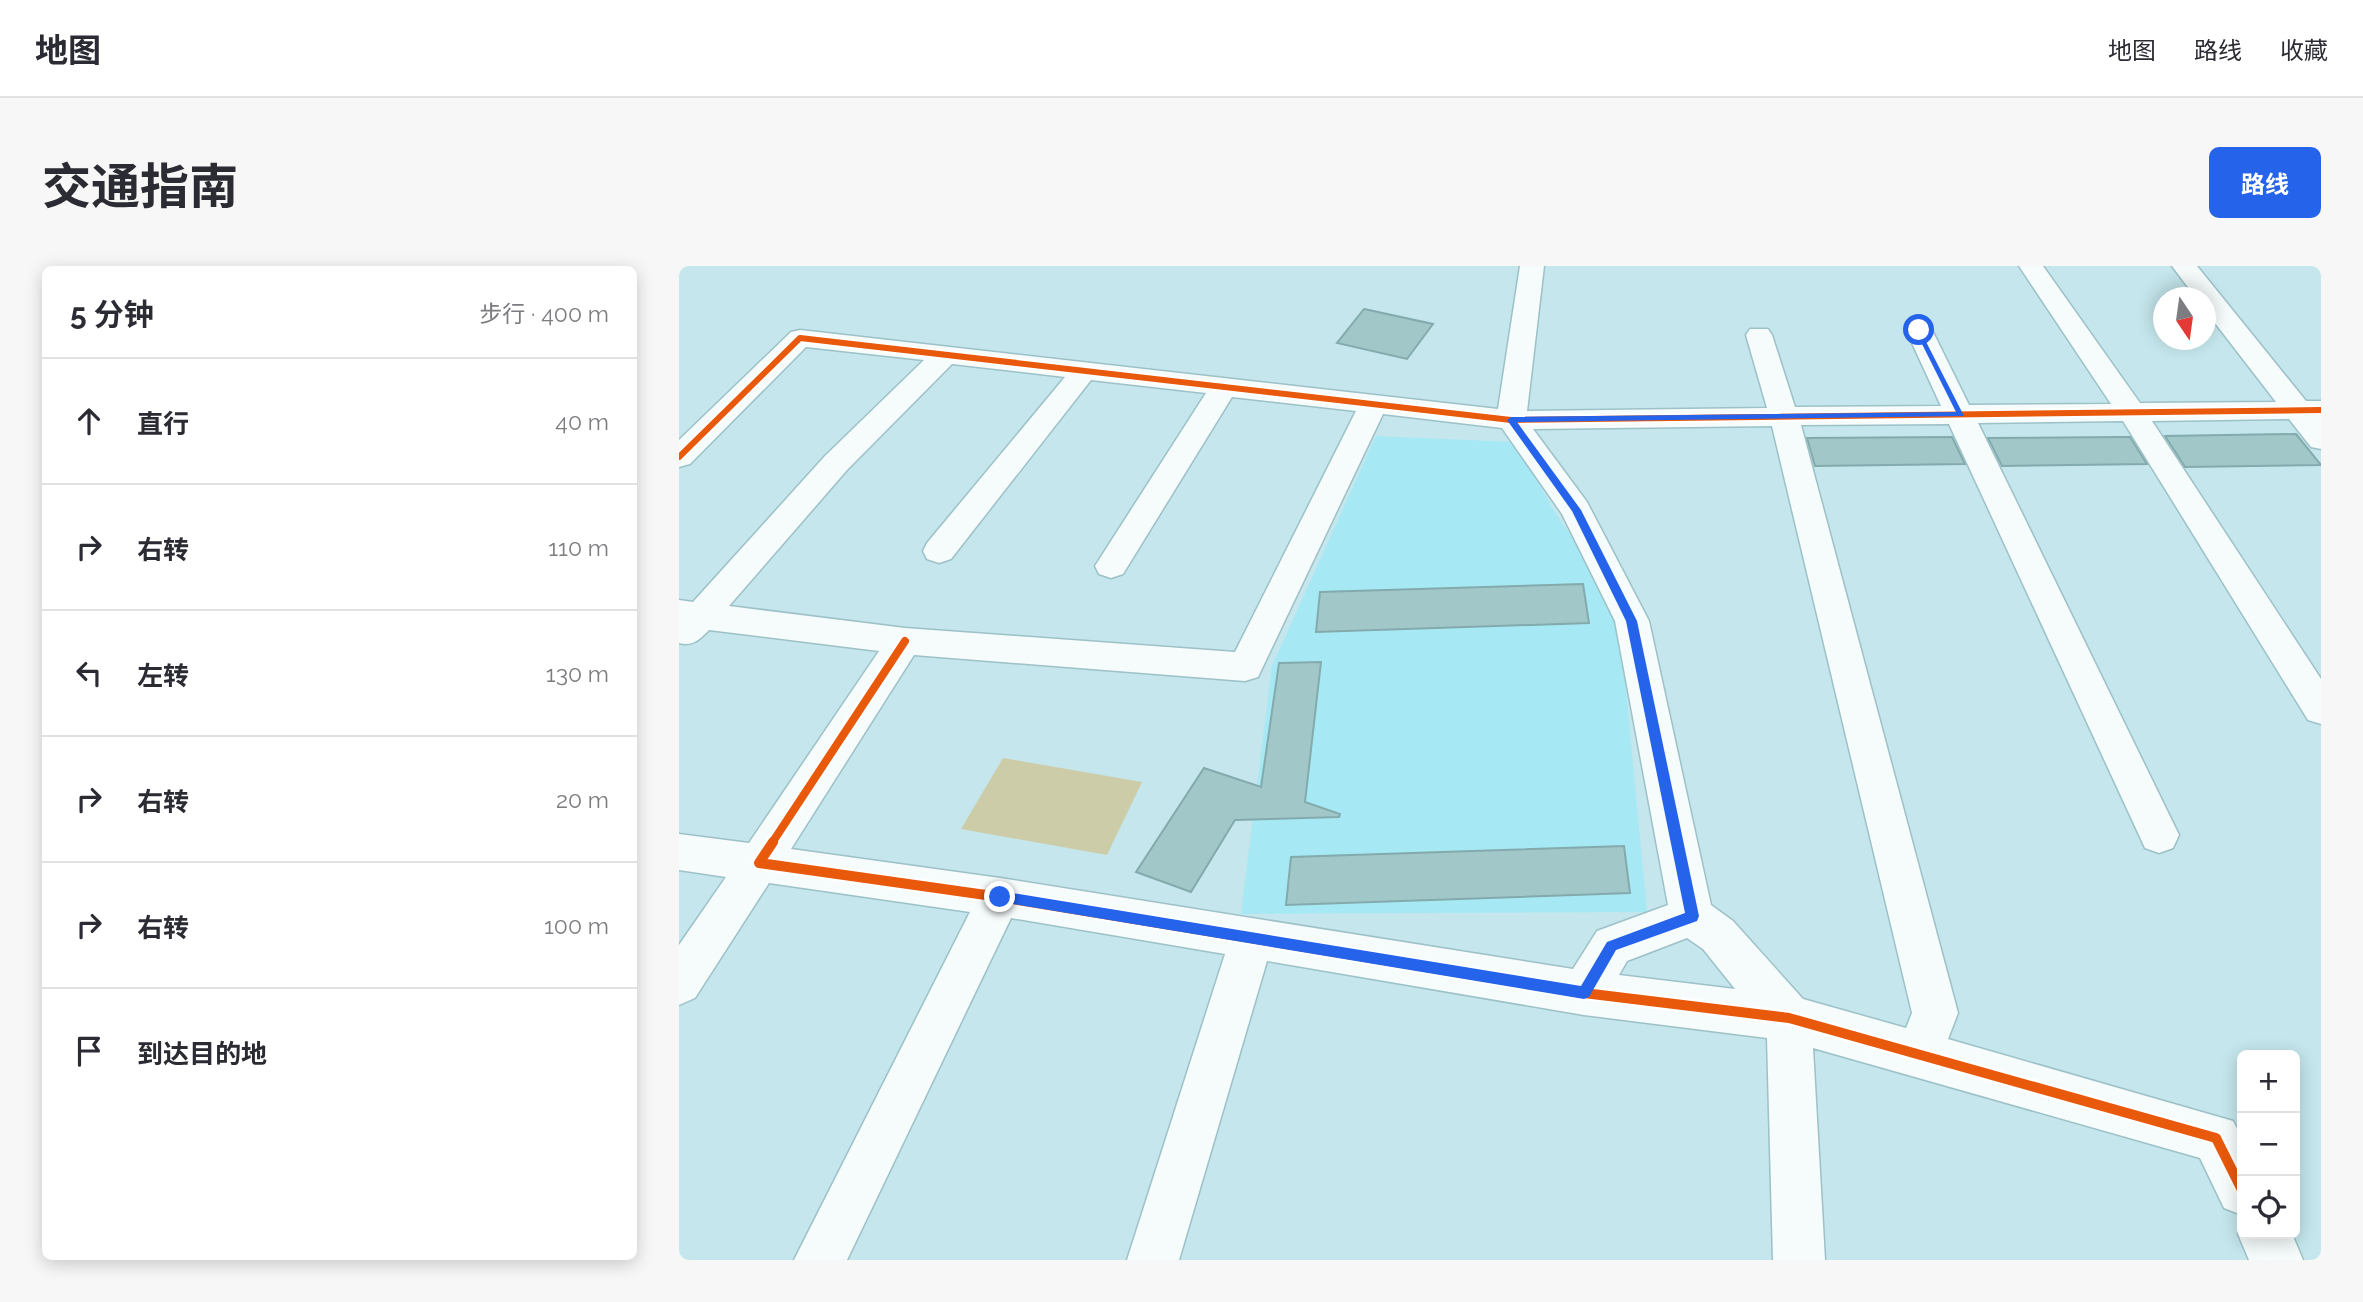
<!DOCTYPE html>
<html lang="zh">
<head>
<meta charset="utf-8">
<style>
  :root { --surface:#fff; --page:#f7f7f7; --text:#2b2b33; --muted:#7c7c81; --line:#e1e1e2; --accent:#2563eb }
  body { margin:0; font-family:Raleway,"Noto Sans SC",sans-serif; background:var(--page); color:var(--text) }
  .controls { position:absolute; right:21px; bottom:21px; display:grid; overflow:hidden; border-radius:10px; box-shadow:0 4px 18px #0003 }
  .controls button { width:63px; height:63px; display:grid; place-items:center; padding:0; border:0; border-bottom:2px solid var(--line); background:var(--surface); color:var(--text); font:35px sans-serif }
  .compass { position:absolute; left:1474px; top:21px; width:63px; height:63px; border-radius:50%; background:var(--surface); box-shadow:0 4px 18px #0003; rotate:167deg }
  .stop { position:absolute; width:21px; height:21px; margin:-16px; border:5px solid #2563eb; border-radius:50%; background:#fff }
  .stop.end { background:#2563eb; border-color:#fff; box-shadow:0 2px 7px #0008 }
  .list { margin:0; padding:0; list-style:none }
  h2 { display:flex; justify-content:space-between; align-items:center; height:91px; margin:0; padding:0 28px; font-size:30px }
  h2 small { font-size:23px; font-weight:400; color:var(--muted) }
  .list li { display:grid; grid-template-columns:46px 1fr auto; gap:21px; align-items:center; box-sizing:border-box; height:126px; padding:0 28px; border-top:2px solid var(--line) }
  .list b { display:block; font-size:26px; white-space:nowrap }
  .list em { font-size:23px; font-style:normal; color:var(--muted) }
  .icon { flex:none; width:38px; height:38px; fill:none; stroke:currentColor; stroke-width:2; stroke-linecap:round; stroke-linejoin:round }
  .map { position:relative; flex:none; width:1642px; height:994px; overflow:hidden; border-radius:10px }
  header { display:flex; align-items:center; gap:42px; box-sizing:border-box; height:98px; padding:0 35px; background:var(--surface); border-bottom:2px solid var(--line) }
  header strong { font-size:33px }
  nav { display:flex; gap:38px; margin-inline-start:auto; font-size:24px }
  .intro { display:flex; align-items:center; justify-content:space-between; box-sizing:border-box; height:168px; padding:0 42px }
  h1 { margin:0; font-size:49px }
  .button { padding:18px 32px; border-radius:10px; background:var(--accent); color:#fff; font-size:24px; font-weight:700 }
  main { display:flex; gap:42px; padding:0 42px }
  aside { flex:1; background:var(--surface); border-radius:10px; box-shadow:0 4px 18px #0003 }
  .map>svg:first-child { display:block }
  .built { fill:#a6e9f4 }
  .green { fill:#cccda8 }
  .building { fill:#a2c7c8; stroke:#83aaac; stroke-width:2 }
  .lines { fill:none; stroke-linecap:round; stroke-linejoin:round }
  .minor-casing { stroke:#9cc1c7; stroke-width:3 }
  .minor { fill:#f6fbfc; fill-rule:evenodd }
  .cycleway-far2-casing { stroke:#fff; stroke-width:10 }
  .cycleway-far1-casing { stroke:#fff; stroke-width:12 }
  .cycleway-casing { stroke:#fff; stroke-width:15 }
  .cycleway-far2 { stroke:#e8590c; stroke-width:6 }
  .cycleway-far1 { stroke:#e8590c; stroke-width:8 }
  .cycleway { stroke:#e8590c; stroke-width:10 }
  .route { fill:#2563eb }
</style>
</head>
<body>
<header>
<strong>地图</strong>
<nav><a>地图</a><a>路线</a><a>收藏</a></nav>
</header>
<div class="intro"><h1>交通指南</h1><a class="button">路线</a></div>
<main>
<aside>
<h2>5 分钟<small>步行 · 400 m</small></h2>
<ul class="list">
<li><svg class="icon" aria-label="ahead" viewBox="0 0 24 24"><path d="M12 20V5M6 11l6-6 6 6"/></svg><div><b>直行</b></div><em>40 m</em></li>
<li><svg class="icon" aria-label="right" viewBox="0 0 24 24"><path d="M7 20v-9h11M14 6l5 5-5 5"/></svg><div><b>右转</b></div><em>110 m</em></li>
<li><svg class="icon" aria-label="left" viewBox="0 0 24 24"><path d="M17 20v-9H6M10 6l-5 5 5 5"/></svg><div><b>左转</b></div><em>130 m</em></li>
<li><svg class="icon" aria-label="right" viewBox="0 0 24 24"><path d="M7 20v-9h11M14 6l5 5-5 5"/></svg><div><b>右转</b></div><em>20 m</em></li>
<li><svg class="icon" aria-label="right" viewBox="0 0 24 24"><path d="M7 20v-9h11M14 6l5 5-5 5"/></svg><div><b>右转</b></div><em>100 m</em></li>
<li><svg class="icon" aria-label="arrive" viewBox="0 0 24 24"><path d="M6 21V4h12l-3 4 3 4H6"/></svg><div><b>到达目的地</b></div></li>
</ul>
</aside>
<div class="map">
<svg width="1642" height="994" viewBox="0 0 1642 994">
  <rect width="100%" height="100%" fill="#c4e6ec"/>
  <path class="built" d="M697,170L836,176L878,250L916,303L942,372L968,646L562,648L593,400Z"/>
  <path class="green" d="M324,492L463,516L428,589L282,563Z"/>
  <g class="building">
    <path d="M685,43L754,58L728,93L658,77Z"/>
    <path d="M1617,168L1642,199L1506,201L1486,170Z"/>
    <path d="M1273,171L1286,198L1136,200L1128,172Z"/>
    <path d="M1441,171H1451L1468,198L1323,200L1309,172Z"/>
    <path d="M904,318L910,357L637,366L641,326Z"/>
    <path d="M642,396L626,536L661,548L660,551L556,554L512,626L457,606L525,502L582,521L600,397Z"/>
    <path d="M945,580L951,627L607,639L612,591Z"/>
  </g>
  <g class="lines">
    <g class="minor-casing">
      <g id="minor">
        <path d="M841,0H865L848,145L1088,142L1067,69L1071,63H1089L1093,69L1116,141L1262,140L1227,64L1231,58H1249L1253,64L1290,139L1432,138L1340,0H1364L1461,137L1597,136L1526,44V32H1517L1493,0H1518L1627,135H1642V183L1632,181L1610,153L1473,155L1642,413V458L1629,454L1444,155L1299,157L1500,569L1494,582L1480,587L1466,582L1270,158L1122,159L1279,747L1269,773L1554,855L1563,872V949L1545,942L1521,892L1134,782L1146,994H1094L1088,772L905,749L588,695L500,994H448L546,688L332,652L168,994H115L291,646L90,617L16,732L0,739V679L47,611L0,604V568L70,577L200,385L30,364C21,373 14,381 0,377V334L14,336L146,190L245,94L127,81L11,198L0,201V174L112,66L121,64L819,143ZM273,98L386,111L248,277L244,285L248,293L260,297L272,293L412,114L527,127L416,300L420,308L432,312L444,308L553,131L677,145L556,386L226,362L50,340L168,204ZM704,148L823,162L883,248L936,355L989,639L918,665L894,703L321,612L112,583L235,389L566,415L579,411ZM1093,160L1233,747L1227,762L1124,733L1054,655L1032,639L970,355L908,236L854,163ZM1008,672L1024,683L1056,723L940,709L948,695Z"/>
        <path d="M1563,958V968H1613L1624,994H1570L1559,968Z"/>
      </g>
    </g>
    <use href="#minor" class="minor"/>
    <g class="cycleway-far2-casing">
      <path id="cycleway-far2" d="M0,191L121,72L832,154L1642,144"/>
    </g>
    <g class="cycleway-far1-casing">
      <path id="cycleway-far1" d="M93,577L226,375"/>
    </g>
    <g class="cycleway-casing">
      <path id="cycleway" d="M94,576L80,597L321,631L905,727L1110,752L1537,872L1563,924"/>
    </g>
    <use href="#cycleway-far2" class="cycleway-far2"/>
    <use href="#cycleway-far1" class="cycleway-far1"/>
    <use href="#cycleway" class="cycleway"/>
  </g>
  <path class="route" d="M1240,62L1285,150L838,156L902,244L958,355L1020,650L1018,655L937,684L910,731L905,733L316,635V627L321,625L902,720L928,676L1006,647L947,355L893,245L828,154L832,151L1277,146L1236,64Z"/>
</svg>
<div class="controls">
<button>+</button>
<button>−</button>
<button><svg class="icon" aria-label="locate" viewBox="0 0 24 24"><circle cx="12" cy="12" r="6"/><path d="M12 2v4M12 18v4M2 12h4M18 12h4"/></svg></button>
</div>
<svg class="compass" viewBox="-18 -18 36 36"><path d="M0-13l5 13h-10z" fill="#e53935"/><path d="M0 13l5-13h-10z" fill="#7c7c81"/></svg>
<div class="stop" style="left:1240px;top:64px"></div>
<div class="stop end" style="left:321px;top:631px"></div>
</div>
</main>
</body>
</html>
